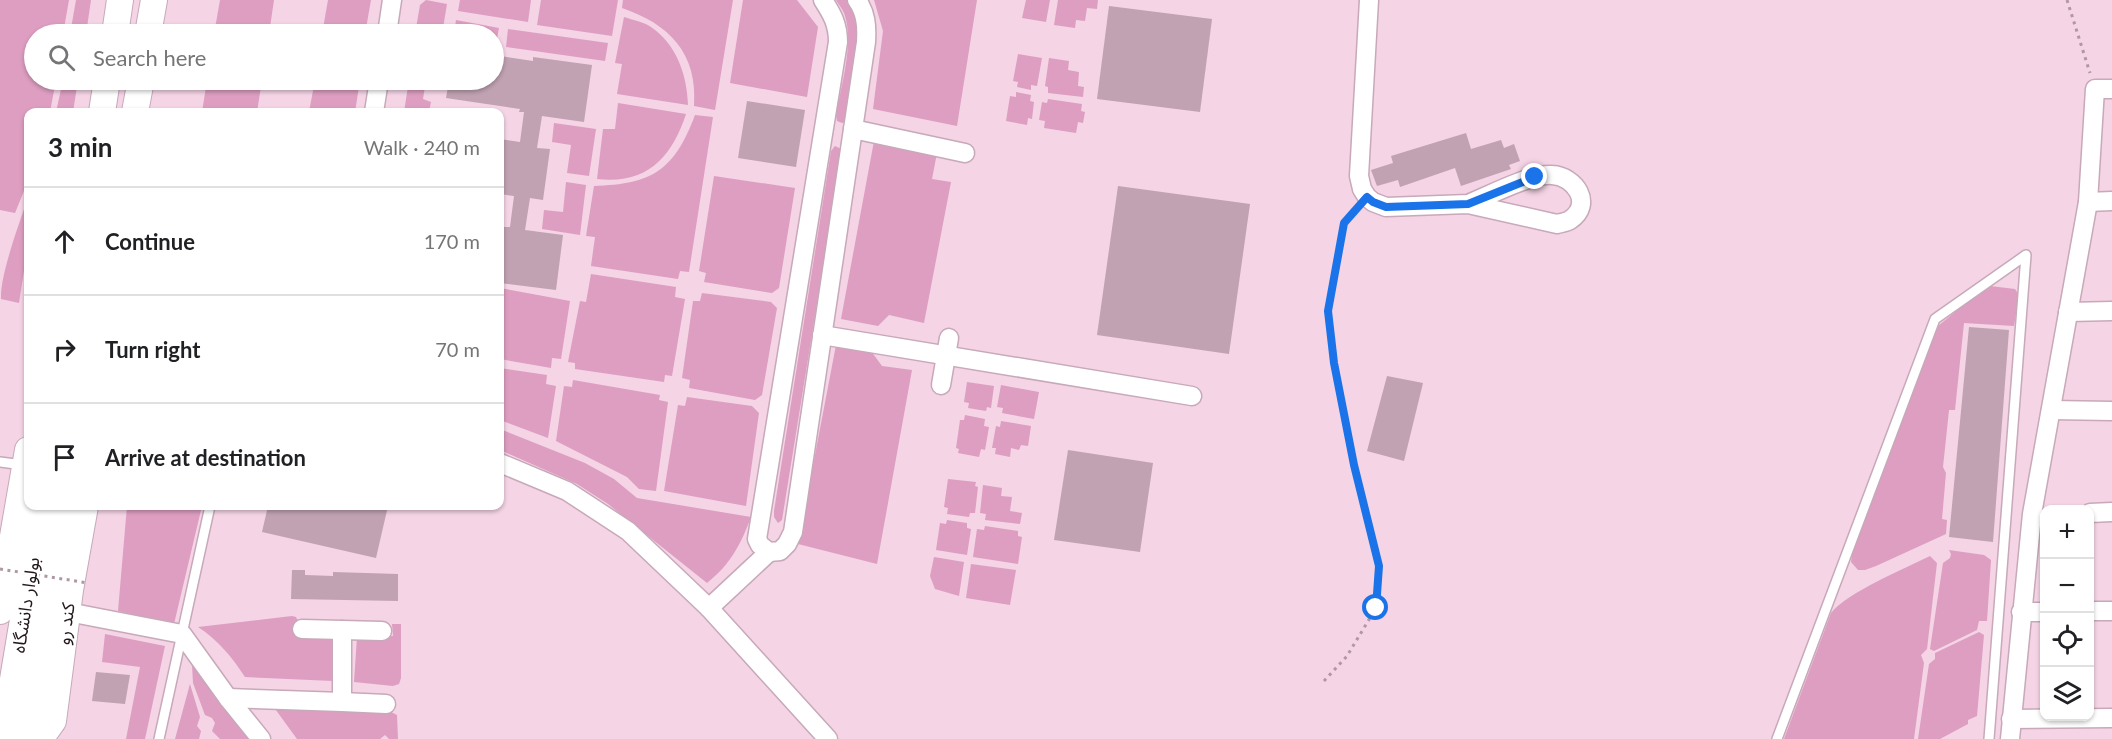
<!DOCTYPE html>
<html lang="en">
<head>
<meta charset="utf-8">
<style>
  :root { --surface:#fff; --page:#f2f2f2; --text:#202124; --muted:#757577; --line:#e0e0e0 }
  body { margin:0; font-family:Lato,"Noto Sans Arabic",sans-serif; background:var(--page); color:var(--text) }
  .controls { position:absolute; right:18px; bottom:18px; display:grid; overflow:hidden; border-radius:12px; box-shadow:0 2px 4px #0004 }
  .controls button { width:54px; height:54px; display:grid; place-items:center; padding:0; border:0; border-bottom:2px solid var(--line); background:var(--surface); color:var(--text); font:30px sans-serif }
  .stop { position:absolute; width:18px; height:18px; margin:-14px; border:4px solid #1a73e8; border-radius:50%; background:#fff }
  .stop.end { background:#1a73e8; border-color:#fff; box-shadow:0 2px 6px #0008 }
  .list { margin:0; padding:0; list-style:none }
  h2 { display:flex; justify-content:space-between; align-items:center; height:78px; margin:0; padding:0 24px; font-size:26px }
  h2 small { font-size:20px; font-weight:400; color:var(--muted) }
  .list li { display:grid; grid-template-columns:39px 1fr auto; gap:18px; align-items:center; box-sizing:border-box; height:108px; padding:0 24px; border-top:2px solid var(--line) }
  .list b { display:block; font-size:22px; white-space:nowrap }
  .list em { font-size:20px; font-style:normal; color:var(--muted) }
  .icon { flex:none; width:33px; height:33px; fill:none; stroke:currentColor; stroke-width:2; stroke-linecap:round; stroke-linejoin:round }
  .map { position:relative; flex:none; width:2112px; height:739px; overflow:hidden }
  .search { position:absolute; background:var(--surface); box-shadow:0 2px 4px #0004; left:24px; top:24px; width:480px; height:66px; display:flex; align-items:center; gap:15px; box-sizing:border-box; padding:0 21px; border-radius:33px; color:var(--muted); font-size:22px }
  .panel { position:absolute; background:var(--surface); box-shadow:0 2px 4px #0004; left:24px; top:108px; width:480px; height:402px; border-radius:12px }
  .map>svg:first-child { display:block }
  .green { fill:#dd9ec1 }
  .building { fill:#c0a2b2 }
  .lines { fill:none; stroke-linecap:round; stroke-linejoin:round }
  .lane-casing { stroke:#c7a9b9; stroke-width:12 }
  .street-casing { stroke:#c7a9b9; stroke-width:21 }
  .secondary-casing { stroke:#c7a9b9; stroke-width:28 }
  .path { stroke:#b097a4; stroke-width:3; stroke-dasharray:3 4.5; stroke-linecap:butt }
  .lane { stroke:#fff; stroke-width:9 }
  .street { stroke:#fff; stroke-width:18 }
  .secondary { stroke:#fff; stroke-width:26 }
  .path-bridge { stroke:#b097a4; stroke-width:3; stroke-dasharray:3 4.5; stroke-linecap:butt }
  .route { stroke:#1a73e8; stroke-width:8 }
  .labels { text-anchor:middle; stroke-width:5; stroke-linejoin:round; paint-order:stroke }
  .street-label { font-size:18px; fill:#22171d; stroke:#fff }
</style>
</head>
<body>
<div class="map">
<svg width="2112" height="739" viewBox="0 0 2112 739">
  <rect width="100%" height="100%" fill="#f4d4e5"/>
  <g class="green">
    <path d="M0,0H69L63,34H34V80H56L50,112H28V181L15,213L0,210Z"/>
    <path d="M76,0H91L86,34H70Z"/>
    <path d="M220,0H274L269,34H214Z"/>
    <path d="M328,0H371L365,34H322Z"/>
    <path d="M426,0L447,4L442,34H415L420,5Z"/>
    <path d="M460,0H531L528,22L458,11Z"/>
    <path d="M541,0H618L612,36L537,25Z"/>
    <path d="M623,0H733L715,110L694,106C698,53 669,24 622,8Z"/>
    <path d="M743,0H797L818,27L807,97L730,83Z"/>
    <path d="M836,0H850C869,34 853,84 847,121L842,123L837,121L836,115C841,86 854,44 845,16C844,11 839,5 836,0Z"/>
    <path d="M874,0H977L957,126L873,109L883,31Z"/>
    <path d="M1026,0H1050L1046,22L1022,18Z"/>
    <path d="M1058,0H1098L1097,9L1087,8L1085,21L1076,20L1075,28L1054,25Z"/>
    <path d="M624,17C633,20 644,22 651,27C677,45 687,75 688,105L617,94L622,64L615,63Z"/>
    <path d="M456,20L499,28L496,44H494V34H454Z"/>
    <path d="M508,29L608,43L605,61L506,47Z"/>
    <path d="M1018,54L1042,58L1037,86L1031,85V90L1017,87L1018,82L1013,81Z"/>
    <path d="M1049,58L1069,61L1068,70L1079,72L1078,86L1084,87L1083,97L1048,93V87L1045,86Z"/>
    <path d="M63,80H78L73,112H56Z"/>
    <path d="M207,80H262L257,112H202Z"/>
    <path d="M315,80H360L355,112H309Z"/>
    <path d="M409,80H426L423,99L431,102L429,112H404Z"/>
    <path d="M1016,92L1031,95L1030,101L1034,102L1032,119L1028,118L1027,125L1006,121L1010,96L1016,97Z"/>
    <path d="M1048,99L1082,104L1081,111L1085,112L1083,123L1078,122L1076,133L1044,128L1045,121L1039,120L1042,102L1047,103Z"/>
    <path d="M618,103L686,114C672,157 647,185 597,179L603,129H615Z"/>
    <path d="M695,115L713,117L689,272L680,271L678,279L591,266L595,237L586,236L594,186C652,184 674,171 695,115Z"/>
    <path d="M554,123L596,129L589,176L567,173L571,145L552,142Z"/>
    <path d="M874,141L937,153L932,179L951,182L924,323L889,315L878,326L841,319Z"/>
    <path d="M835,146L841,149V155L782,520L778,523L774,517V511L831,151Z"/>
    <path d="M714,176L795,188L779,288L772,293L704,282L706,273L699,271Z"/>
    <path d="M566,182L586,185L580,235L542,229L544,210L563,212Z"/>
    <path d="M28,197V245L19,303L1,299C0,274 20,222 28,197Z"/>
    <path d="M591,274L676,287L675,297L685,299L672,376L665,375L664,382L575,369V363L568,362L580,301L586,302Z"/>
    <path d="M1990,286L2015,289L2019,295L2014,326L1964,323L1955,410H1949L1943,467L1946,473L1942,519L1947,520L1946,534L1876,566L1865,570H1858L1851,562L1852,555L1935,332L1938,326L1983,289Z"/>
    <path d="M500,288L570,301L561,359L552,358L551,368L500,359Z"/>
    <path d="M702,293L771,302L777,308L762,395L755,400L689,388L690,380L682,378L693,301H700Z"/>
    <path d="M836,345L871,351L882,366L912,370L877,564L798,544Z"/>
    <path d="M500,368L547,375L546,384L556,386L548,438L500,420Z"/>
    <path d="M573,380L660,395L659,400L668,402L656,491L639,489L627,477L556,441L564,386L572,387Z"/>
    <path d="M967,382L994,386L991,408L987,407L986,411L968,408L969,403L964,402Z"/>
    <path d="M1001,385L1039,392L1034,419L1002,413L1003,408L997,407Z"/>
    <path d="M687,397L752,406L759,413L746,506L664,491L678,405L685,406Z"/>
    <path d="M965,415L985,419L984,426L989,427L985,450L981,449L979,457L958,453L959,449L956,448L960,420H964Z"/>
    <path d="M1001,421L1031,426L1028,446L1021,445L1019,450L1011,448L1010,457L995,454L996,448H992L996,426L1000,427Z"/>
    <path d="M500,429L585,463L614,479L637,498L751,517C741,544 730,565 707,583L608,504L577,484L500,450Z"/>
    <path d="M948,479L976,482L975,486L978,487L975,513H970L969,517L947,514L948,508L944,507Z"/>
    <path d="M983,485L1002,488L1001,496L1012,497L1010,511L1022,513L1020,524L985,520L986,514L980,513Z"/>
    <path d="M127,506H202L174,624L118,611Z"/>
    <path d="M947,520L967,523V528L971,529L967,555L936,550L940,523L946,524Z"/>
    <path d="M985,526L1018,531V536L1022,537L1018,564L973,557L977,529L984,530Z"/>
    <path d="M1949,550L1984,555L1991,560L1987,621H1979L1977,630L1934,651L1930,649L1943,563L1950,558L1951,554Z"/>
    <path d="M1930,556L1937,563L1927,649L1921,655L1924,663L1914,739H1784L1831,613C1848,592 1904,569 1930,556Z"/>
    <path d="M934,557L964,562L959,596L935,589L930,576Z"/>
    <path d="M971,564L1016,570L1010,605L966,598Z"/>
    <path d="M292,616L296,617L298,621L334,634L333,681L245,677C232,657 218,640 198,627Z"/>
    <path d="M392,624H401V678L399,684L393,686L354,682L357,637L393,636Z"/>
    <path d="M1979,632L1984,635L1977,716L1968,720V724L1940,739H1918L1929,664L1935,659V653Z"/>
    <path d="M105,634L165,646L145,739H126L140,667L102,662Z"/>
    <path d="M192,665L250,739H220L212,731L215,723L212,718L205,715L193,683Z"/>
    <path d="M190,684L200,717L197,726L201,731L199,739H175Z"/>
    <path d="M273,706L389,711L397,715L398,739H389L385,735L380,739H297Z"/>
  </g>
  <g class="building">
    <path d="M1109,6L1212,19L1200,112L1097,99Z"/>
    <path d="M494,55L533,61V57L592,65L584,122L542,116L537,148L550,149L543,200L530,198L525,230L563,235L556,290L500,283V231L503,232V227H510L514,196L500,194V139L520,142L524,112H519L520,109L446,98L449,80H494Z"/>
    <path d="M747,101L805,110L796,167L738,158Z"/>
    <path d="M1466,133L1471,149L1501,140L1504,148L1514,144L1520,161L1509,165L1511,169L1461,186L1455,168L1400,187L1398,180L1377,186L1371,170L1393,163L1391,156Z"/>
    <path d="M1118,186L1250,204L1229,354L1097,335Z"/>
    <path d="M1969,327L2009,330L1993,542L1949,537Z"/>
    <path d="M1387,376L1423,383L1404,461L1367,451Z"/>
    <path d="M1068,450L1153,463L1140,552L1054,540Z"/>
    <path d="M268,506H388L376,558L262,532Z"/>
    <path d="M292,570H305V575L333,576V572L398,574V601L291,599Z"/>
    <path d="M96,672L130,675L125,704L92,701Z"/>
  </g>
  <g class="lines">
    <g class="lane-casing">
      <g id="lane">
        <path d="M0,462L23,465"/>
        <path d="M159,739L210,506"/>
        <path d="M1777,739L1935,319L2026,255L1989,739"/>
      </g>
    </g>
    <g class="street-casing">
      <g id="street">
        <path d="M823,0C832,14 838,24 838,42L757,539L760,545L769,552L780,551L787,544L793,532L866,42C867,26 866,13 857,0"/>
        <path d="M1369,0L1359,176L1362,189L1367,197L1373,202L1386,207L1468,204L1557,224C1561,223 1567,222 1570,220C1594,204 1575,176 1552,175C1532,173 1488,196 1468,204"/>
        <path d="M387,34L392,0"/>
        <path d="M374,112L379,80"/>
        <path d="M853,129L965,153"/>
        <path d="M2088,202L2112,201"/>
        <path d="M2068,312L2112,311"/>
        <path d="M822,335L1192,396"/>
        <path d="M941,385L949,338"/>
        <path d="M2051,410L2112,411"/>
        <path d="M500,463L567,491L628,531L709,608L828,739"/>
        <path d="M2090,513L2112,512"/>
        <path d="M709,608L769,552"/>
        <path d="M2090,611H2112"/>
        <path d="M68,612L182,634L228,698L261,739"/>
        <path d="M2021,612H2044"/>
        <path d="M302,629L382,631"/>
        <path d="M228,698L342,702V630"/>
        <path d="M342,702L386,704"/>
        <path d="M2011,719L2112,718"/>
        <path d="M2010,739L2032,514L2088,202L2095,89H2112"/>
      </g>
    </g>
    <g class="secondary-casing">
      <g id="secondary">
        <path d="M115,34L120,0"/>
        <path d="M148,34L154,0"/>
        <path d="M102,112L107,80"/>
        <path d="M135,112L141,80"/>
        <path d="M0,611L28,450"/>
        <path d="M3,739L42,506"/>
        <path d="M28,739L64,506"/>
        <path d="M40,739L53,721L70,590L85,506"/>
      </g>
    </g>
    <g class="path">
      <path d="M2067,0L2090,73"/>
      <path d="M1324,681L1347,656L1376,608L1379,566L1354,465L1334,364L1328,311L1344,223L1356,209"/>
    </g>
    <use href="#lane" class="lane"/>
    <use href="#street" class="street"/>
    <use href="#secondary" class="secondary"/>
    <path class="path-bridge" d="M0,569L88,583"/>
  </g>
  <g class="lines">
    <path class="route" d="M1376,608L1379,566L1354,465L1334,363L1328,311L1344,223L1367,197L1373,202L1386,207L1468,204L1535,177"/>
  </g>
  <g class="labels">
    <g class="street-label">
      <text transform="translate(26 605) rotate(-81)" y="6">بولوار دانشگاه</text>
      <text transform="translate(66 624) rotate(-83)" y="6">کند رو</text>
    </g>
  </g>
</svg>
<div class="controls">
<button>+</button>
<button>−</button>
<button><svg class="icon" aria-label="locate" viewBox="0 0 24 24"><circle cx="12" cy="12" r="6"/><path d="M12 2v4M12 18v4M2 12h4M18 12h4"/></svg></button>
<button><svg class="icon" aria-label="layers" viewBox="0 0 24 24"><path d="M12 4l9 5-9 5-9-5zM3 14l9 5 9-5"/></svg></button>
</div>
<div class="stop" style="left:1376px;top:608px"></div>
<div class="stop end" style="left:1535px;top:177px"></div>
<div class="search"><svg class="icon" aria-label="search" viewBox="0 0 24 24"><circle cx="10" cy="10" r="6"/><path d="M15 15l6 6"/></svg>Search here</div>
<section class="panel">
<h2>3 min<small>Walk · 240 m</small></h2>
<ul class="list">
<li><svg class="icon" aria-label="ahead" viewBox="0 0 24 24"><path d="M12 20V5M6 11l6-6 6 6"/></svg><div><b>Continue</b></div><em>170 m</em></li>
<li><svg class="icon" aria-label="right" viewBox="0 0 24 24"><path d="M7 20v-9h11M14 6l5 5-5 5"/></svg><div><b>Turn right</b></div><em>70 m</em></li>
<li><svg class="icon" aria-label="arrive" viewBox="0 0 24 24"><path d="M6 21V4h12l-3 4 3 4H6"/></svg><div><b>Arrive at destination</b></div></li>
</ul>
</section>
</div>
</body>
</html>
